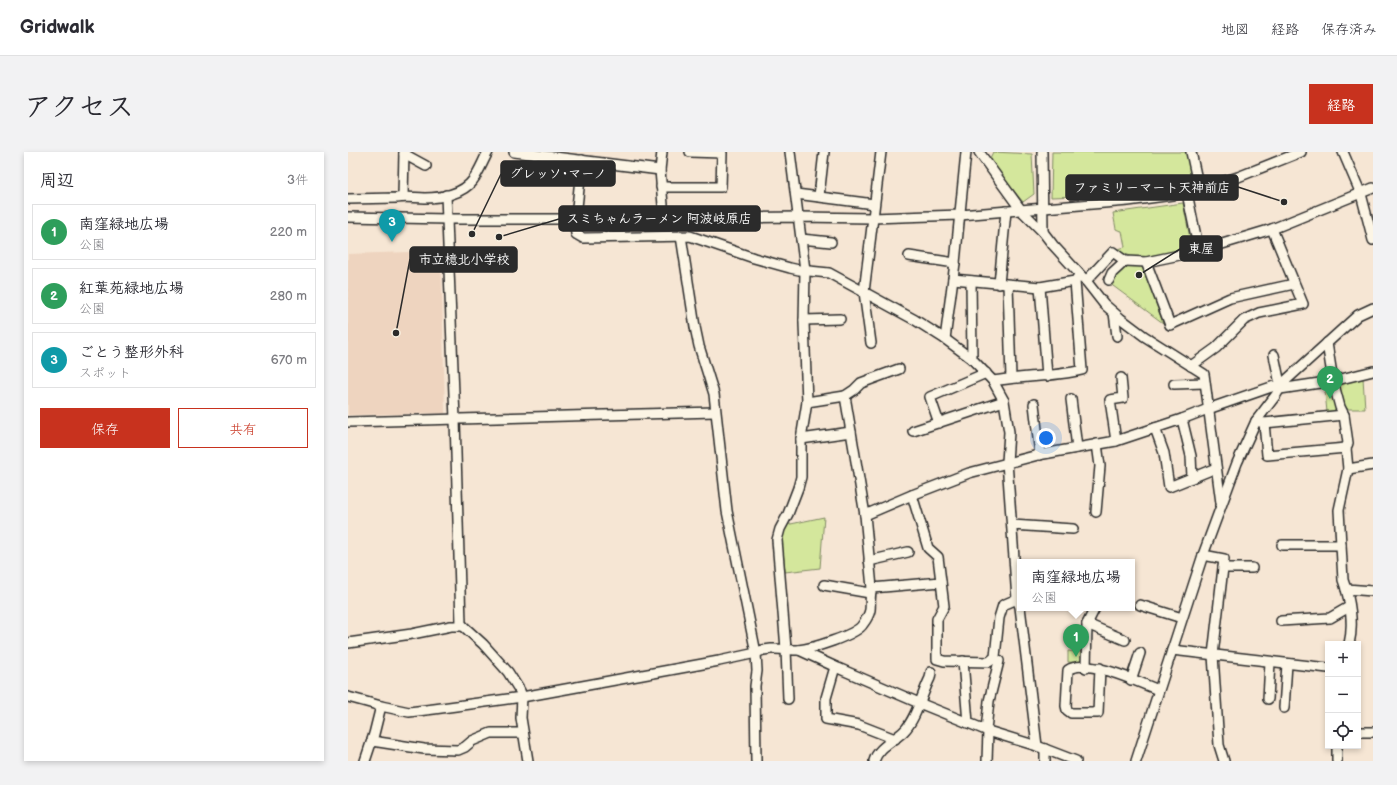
<!DOCTYPE html>
<html lang="ja">
<head>
<meta charset="utf-8">
<style>
  :root { --surface:#fff; --page:#f2f2f3; --text:#2b2b33; --muted:#7c7c81; --line:#e1e1e2; --accent:#c8321e }
  body { margin:0; font-family:"Balsamiq Sans","Klee One",sans-serif; background:var(--page); color:var(--text) }
  .controls { position:absolute; right:12px; bottom:12px; display:grid; overflow:hidden; border-radius:0px; box-shadow:0 2px 6px #0003 }
  .controls button { width:36px; height:36px; display:grid; place-items:center; padding:0; border:0; border-bottom:1px solid var(--line); background:var(--surface); color:var(--text); font:20px sans-serif }
  .you { position:absolute; left:698px; top:286px; width:14px; height:14px; margin:-10px; border:3px solid #fff; border-radius:50%; background:#1a73e8; box-shadow:0 0 0 6px #1a73e833 }
  .badge { display:grid; place-items:center; width:26px; height:26px; border-radius:50%; background:var(--accent); color:#fff; font-size:13px; font-weight:700 }
  .pin { position:absolute; translate:-50% -33px; filter:drop-shadow(0 1px 2px #0008) }
  .pin::after { content:''; position:absolute; top:21px; width:14px; height:12px; background:inherit; clip-path:polygon(0 0,100% 0,50% 100%) }
  .popup { position:absolute; left:669px; top:407px; width:118px; height:52px; box-sizing:border-box; display:grid; place-content:center; border-radius:0px; background:var(--surface); filter:drop-shadow(0 1px 3px #0005); font-size:13px; white-space:nowrap; color:var(--muted) }
  .popup b { font-size:15px; color:var(--text) }
  .popup::after { content:''; position:absolute; left:50%; top:100%; margin-left:-8px; border:8px solid transparent; border-top-color:var(--surface) }
  .list { margin:0; padding:0; list-style:none }
  h2 { display:flex; justify-content:space-between; align-items:center; height:52px; margin:0; padding:0 16px; font-size:17px }
  h2 small { font-size:13px; font-weight:400; color:var(--muted) }
  .list li { display:grid; grid-template-columns:26px 1fr auto; gap:12px; align-items:center; box-sizing:border-box; height:56px; margin:0 8px 8px; padding:0 8px; border:1px solid var(--line); border-radius:0px }
  .list b { display:block; font-size:15px; white-space:nowrap }
  .list p { margin:0; font-size:13px; white-space:nowrap; color:var(--muted) }
  .list em { font-size:13px; font-style:normal; color:var(--muted) }
  .actions { display:flex; gap:8px; padding:12px 16px }
  .actions a { flex:1; padding:9px 0; border:1px solid var(--accent); border-radius:0px; text-align:center; font-size:14px; color:var(--accent) }
  .actions .main { background:var(--accent); color:#fff }
  .icon { flex:none; width:22px; height:22px; fill:none; stroke:currentColor; stroke-width:2; stroke-linecap:round; stroke-linejoin:round }
  .map { position:relative; flex:none; width:1025px; height:609px; overflow:hidden; border-radius:0px }
  header { display:flex; align-items:center; gap:24px; box-sizing:border-box; height:56px; padding:0 20px; background:var(--surface); border-bottom:1px solid var(--line) }
  header strong { font-size:19px }
  nav { display:flex; gap:22px; margin-inline-start:auto; font-size:14px }
  .intro { display:flex; align-items:center; justify-content:space-between; box-sizing:border-box; height:96px; padding:0 24px }
  h1 { margin:0; font-size:28px }
  .button { padding:10px 18px; border-radius:0px; background:var(--accent); color:#fff; font-size:14px; font-weight:700 }
  main { display:flex; gap:24px; padding:0 24px }
  aside { flex:1; background:var(--surface); border-radius:0px; box-shadow:0 2px 6px #0003 }
  .map>svg:first-child { display:block }
  .built { fill:#eed4bf }
  .green { fill:#d4e79c; stroke:#808964 }
  .lines { fill:none; stroke-linecap:round; stroke-linejoin:round }
  .minor-casing { stroke:#2b2b2b; stroke-width:12 }
  .minor { stroke:#fcf5e5; stroke-width:9 }
  .leader { fill:none; stroke:#2b2b2b; stroke-width:1.5 }
  .callout-dot { fill:#2b2b2b; stroke:#fcf5e5; stroke-width:1.5 }
  .callout { fill:#2b2b2b; stroke:#2b2b2b; stroke-width:1.5 }
  .callout-label { font-size:13px; text-anchor:middle; font-weight:bold; fill:#fff }
</style>
</head>
<body>
<header>
<strong>Gridwalk</strong>
<nav><a>地図</a><a>経路</a><a>保存済み</a></nav>
</header>
<div class="intro"><h1>アクセス</h1><a class="button">経路</a></div>
<main>
<aside>
<h2>周辺<small>3件</small></h2>
<ul class="list">
<li><span class="badge" style="background:#2e9e5b">1</span><div><b>南窪緑地広場</b><p>公園</p></div><em>220 m</em></li>
<li><span class="badge" style="background:#2e9e5b">2</span><div><b>紅葉苑緑地広場</b><p>公園</p></div><em>280 m</em></li>
<li><span class="badge" style="background:#0f9aa8">3</span><div><b>ごとう整形外科</b><p>スポット</p></div><em>670 m</em></li>
</ul>
<div class="actions"><a class="main">保存</a><a>共有</a></div>
</aside>
<div class="map">
<svg width="1025" height="609" viewBox="0 0 1025 609">
  <rect width="100%" height="100%" fill="#f6e6d4"/>
  <filter id="ink" filterUnits="userSpaceOnUse"><feTurbulence type="fractalNoise" baseFrequency=".025" numOctaves="2"/><feDisplacementMap in="SourceGraphic" scale="8" xChannelSelector="R" yChannelSelector="G"/><feConvolveMatrix kernelMatrix="1 2 1 2 8 2 1 2 1" color-interpolation-filters="sRGB"/></filter>
  <g filter="url(#ink)">
    <path class="built" d="M93,99L97,261L0,263V102Z"/>
    <g class="green">
      <path d="M645,0L684,2L686,42L675,50L641,8Z"/>
      <path d="M704,0H839L846,29L792,42L703,45Z"/>
      <path d="M835,51L844,96L797,105H785L770,99V97L777,95L774,79L770,78L768,77L765,61Z"/>
      <path d="M795,113L815,171L761,131L778,114Z"/>
      <path d="M1015,226L1017,257H997L988,232Z"/>
      <path d="M985,238L992,260H979L977,240Z"/>
      <path d="M476,365L472,416L437,420L433,378L438,373Z"/>
      <path d="M720,499L735,500V511L720,510Z"/>
    </g>
    <g class="lines">
      <g class="minor-casing">
        <g id="minor">
          <path d="M166,0L312,18"/>
          <path d="M314,0L312,18L315,53"/>
          <path d="M631,0L673,58L695,80L705,93L738,129L756,152L772,166L796,184L856,222L873,351"/>
          <path d="M694,0L695,80"/>
          <path d="M843,0L851,37"/>
          <path d="M995,0L1013,42L1025,88"/>
          <path d="M56,2L78,14"/>
          <path d="M234,8L227,74L228,82L235,86L342,84L406,106L442,116L451,118L481,121L567,168L597,187L624,207L645,229L656,249L661,280L659,310L669,447L672,455L689,594"/>
          <path d="M313,35H373L374,1L342,0"/>
          <path d="M839,41L851,99"/>
          <path d="M448,42L526,52"/>
          <path d="M98,43L107,267L113,472L135,492L160,520L172,539L174,545L173,566L180,609"/>
          <path d="M471,44L476,0"/>
          <path d="M55,45L56,0"/>
          <path d="M0,47L49,46C58,44 67,46 77,46C93,46 115,42 125,28C131,20 135,9 140,0"/>
          <path d="M0,65L99,67H315L451,65L524,66L612,63L780,49L839,41L890,25L953,0"/>
          <path d="M333,84L347,175L351,194L366,242L379,359L408,501L409,519L407,534L408,609"/>
          <path d="M453,87L483,90"/>
          <path d="M561,104L607,111"/>
          <path d="M798,110L822,173L882,146L946,132"/>
          <path d="M605,127L692,135L727,129L730,125"/>
          <path d="M761,128L764,121L777,109"/>
          <path d="M623,129L624,207"/>
          <path d="M738,129L765,100L777,109L798,110L851,99L924,77L1025,36"/>
          <path d="M651,132L658,59"/>
          <path d="M660,133L663,226"/>
          <path d="M692,135L699,224"/>
          <path d="M766,161L769,184"/>
          <path d="M456,168L492,167"/>
          <path d="M597,187L607,111L618,0"/>
          <path d="M523,191L516,140L533,0"/>
          <path d="M979,191L985,229L992,255L996,263L1000,291L998,296L1000,317L991,358L995,428C1002,447 1006,472 1001,492"/>
          <path d="M926,203L932,232"/>
          <path d="M843,214L868,196L896,168L911,161L955,152L924,77"/>
          <path d="M645,229C675,224 705,225 734,218L727,129"/>
          <path d="M826,232L857,231"/>
          <path d="M932,237L985,229L1025,219"/>
          <path d="M497,244L506,238L513,231L551,217"/>
          <path d="M723,247L729,296"/>
          <path d="M686,252L692,303"/>
          <path d="M834,267L843,304L844,326"/>
          <path d="M908,269L916,271L919,303L998,296"/>
          <path d="M0,270L367,260"/>
          <path d="M591,271L582,245L638,221"/>
          <path d="M916,271L996,263"/>
          <path d="M807,276L816,301L821,335L868,316"/>
          <path d="M565,279L656,249"/>
          <path d="M453,287L503,280"/>
          <path d="M768,289L762,248L775,246L773,226"/>
          <path d="M1000,317L1025,313"/>
          <path d="M564,343L580,396L590,405L596,454L589,467V507L596,509L641,510L647,505L651,466L655,453L669,447H672"/>
          <path d="M748,360L752,314L749,292"/>
          <path d="M517,363L564,343L621,321L690,303L768,289L834,267L860,257L935,231"/>
          <path d="M664,373L725,377"/>
          <path d="M934,393H993"/>
          <path d="M855,403L876,407L865,503L871,593L876,609"/>
          <path d="M521,409L560,400"/>
          <path d="M875,416H904"/>
          <path d="M476,433L522,441"/>
          <path d="M524,436L593,430"/>
          <path d="M998,437L1025,439"/>
          <path d="M792,453L834,466"/>
          <path d="M933,469L982,466L1001,455"/>
          <path d="M739,472L777,488"/>
          <path d="M0,491L64,482L103,474H115"/>
          <path d="M451,498L490,516L571,551L640,579L689,594L728,609"/>
          <path d="M824,498L980,516"/>
          <path d="M615,509L620,571"/>
          <path d="M487,515L478,546V567L511,573L547,587"/>
          <path d="M738,516L739,472L747,456"/>
          <path d="M752,516L750,561H723L719,558L718,554L720,518C737,505 791,530 810,538"/>
          <path d="M783,528L792,501"/>
          <path d="M0,545L33,554L61,560L86,557L174,545L371,509L408,501C420,494 437,498 450,498C463,497 509,483 515,472C518,468 521,463 522,458C523,450 521,444 524,436L517,363L497,244L459,250"/>
          <path d="M440,547L438,497L429,388L432,377L440,362L450,336L453,325V287L459,250L456,171L457,118L442,0"/>
          <path d="M920,547L922,510"/>
          <path d="M936,556L939,512"/>
          <path d="M638,578L641,549L651,509L645,507"/>
          <path d="M1010,580H1025"/>
          <path d="M24,589L76,597L110,598L117,595L124,589L143,581H175"/>
          <path d="M17,609L26,582L33,554"/>
          <path d="M526,609C530,595 546,589 556,579C568,567 574,542 582,526L583,520"/>
          <path d="M639,609L640,579"/>
          <path d="M697,609V597"/>
          <path d="M788,609L855,403L889,311L908,269L928,243L935,231L1010,163L1025,156"/>
          <path d="M989,609V594"/>
        </g>
      </g>
      <use href="#minor" class="minor"/>
    </g>
  </g>
  <path class="leader" d="M124 82L153 22M936 50L890 35M151 85L211 67M791 123L832 97M48 181L62 107"/>
  <g class="callout-dot">
    <circle cx="124" cy="82" r="4"/>
    <circle cx="936" cy="50" r="4"/>
    <circle cx="151" cy="85" r="4"/>
    <circle cx="791" cy="123" r="4"/>
    <circle cx="48" cy="181" r="4"/>
  </g>
  <g class="callout">
    <rect x="153" y="9" width="114" height="25" rx="4"/>
    <rect x="718" y="23" width="172" height="25" rx="4"/>
    <rect x="211" y="54" width="201" height="25" rx="4"/>
    <rect x="832" y="84" width="42" height="25" rx="4"/>
    <rect x="62" y="95" width="107" height="25" rx="4"/>
  </g>
  <g class="callout-label">
    <text x="210" y="26">グレッソ･マーノ</text>
    <text x="804" y="40">ファミリーマート天神前店</text>
    <text x="311" y="71">スミちゃんラーメン 阿波岐原店</text>
    <text x="853" y="101">東屋</text>
    <text x="116" y="112">市立檍北小学校</text>
  </g>
</svg>
<div class="controls">
<button>+</button>
<button>−</button>
<button><svg class="icon" aria-label="locate" viewBox="0 0 24 24"><circle cx="12" cy="12" r="6"/><path d="M12 2v4M12 18v4M2 12h4M18 12h4"/></svg></button>
</div>
<div class="you"></div>
<div class="pin badge" style="left:728px;top:505px;background:#2e9e5b">1</div>
<div class="popup"><b>南窪緑地広場</b>公園</div>
<div class="pin badge" style="left:982px;top:247px;background:#2e9e5b">2</div>
<div class="pin badge" style="left:44px;top:90px;background:#0f9aa8">3</div>
</div>
</main>
</body>
</html>
